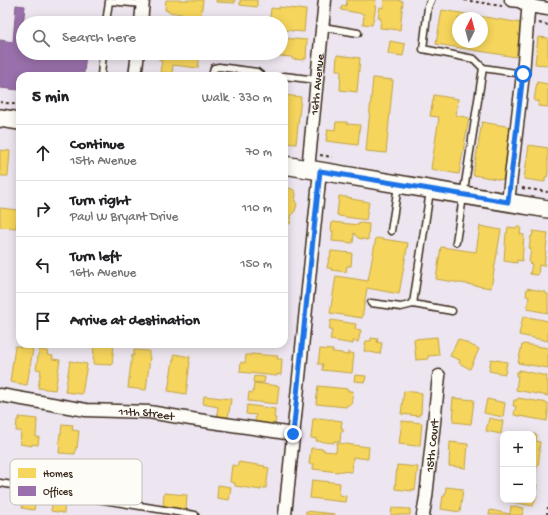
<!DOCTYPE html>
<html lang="en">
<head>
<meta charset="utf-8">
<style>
  :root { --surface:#fff; --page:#f2f2f2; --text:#202124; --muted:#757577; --line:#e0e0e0 }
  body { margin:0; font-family:"Gochi Hand",sans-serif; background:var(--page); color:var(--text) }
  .controls { position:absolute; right:12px; bottom:12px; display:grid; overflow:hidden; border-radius:8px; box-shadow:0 2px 10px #0003 }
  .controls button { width:36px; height:36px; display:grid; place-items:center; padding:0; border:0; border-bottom:1px solid var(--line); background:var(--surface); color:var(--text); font:20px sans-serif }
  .compass { position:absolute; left:452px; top:12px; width:36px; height:36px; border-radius:50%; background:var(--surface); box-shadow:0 2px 10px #0003; rotate:6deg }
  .stop { position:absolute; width:12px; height:12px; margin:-9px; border:3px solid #1a73e8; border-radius:50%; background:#fff }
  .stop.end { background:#1a73e8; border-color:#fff; box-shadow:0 1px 4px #0008 }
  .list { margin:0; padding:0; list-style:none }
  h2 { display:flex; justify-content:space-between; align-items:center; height:52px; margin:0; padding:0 16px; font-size:17px }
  h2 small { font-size:13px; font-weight:400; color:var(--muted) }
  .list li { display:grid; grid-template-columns:26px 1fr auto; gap:12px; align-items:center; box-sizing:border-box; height:56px; padding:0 16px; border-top:1px solid var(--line) }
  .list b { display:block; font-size:15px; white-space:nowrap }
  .list p { margin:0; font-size:13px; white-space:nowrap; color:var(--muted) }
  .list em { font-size:13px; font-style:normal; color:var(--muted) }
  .icon { flex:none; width:22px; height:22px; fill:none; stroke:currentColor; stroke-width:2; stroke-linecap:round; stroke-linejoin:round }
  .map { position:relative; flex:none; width:548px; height:515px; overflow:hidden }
  .search { position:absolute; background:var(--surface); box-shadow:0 2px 10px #0003; left:16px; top:16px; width:272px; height:44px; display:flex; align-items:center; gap:10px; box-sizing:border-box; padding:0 14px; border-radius:22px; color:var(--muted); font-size:15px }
  .panel { position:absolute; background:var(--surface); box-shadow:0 2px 10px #0003; left:16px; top:72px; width:272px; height:276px; border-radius:12px }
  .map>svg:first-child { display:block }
  .homes { fill:#f6d55c; stroke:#bea249; fill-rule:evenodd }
  .offices { fill:#9970ab; stroke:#7d5b81 }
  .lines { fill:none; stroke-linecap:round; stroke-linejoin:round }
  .lane-casing { stroke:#3b2a1e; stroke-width:9 }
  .street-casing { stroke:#3b2a1e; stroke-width:15 }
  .secondary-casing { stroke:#3b2a1e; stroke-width:20 }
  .path { stroke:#3b2a1e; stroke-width:2; stroke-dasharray:3 3; stroke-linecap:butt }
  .lane { stroke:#fdfcf7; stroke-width:6 }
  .street { stroke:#fdfcf7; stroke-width:12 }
  .secondary { stroke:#fdfcf7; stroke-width:17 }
  .route { stroke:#1a73e8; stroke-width:5 }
  .labels { text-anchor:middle; stroke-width:4; stroke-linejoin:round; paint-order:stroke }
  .street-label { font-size:12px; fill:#3b2a1e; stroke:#fdfcf7 }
  .key { fill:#fdfcf7; stroke:#c3bdb6; stroke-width:1 }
  .key-label { font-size:11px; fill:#3b2a1e }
</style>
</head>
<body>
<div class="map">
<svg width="548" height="515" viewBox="0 0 548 515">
  <rect width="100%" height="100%" fill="#ede5ef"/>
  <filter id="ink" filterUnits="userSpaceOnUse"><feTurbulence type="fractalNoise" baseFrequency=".025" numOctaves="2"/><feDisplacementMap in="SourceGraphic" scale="8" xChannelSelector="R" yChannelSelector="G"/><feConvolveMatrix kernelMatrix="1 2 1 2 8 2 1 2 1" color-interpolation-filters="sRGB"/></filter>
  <g filter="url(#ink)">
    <g class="homes">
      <path d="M166,0H203L201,16H196L168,12L169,11L165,10Z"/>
      <path d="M216,0H235V3L216,2Z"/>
      <path d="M240,0H257V7L240,5Z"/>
      <path d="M347,0H376L375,7H376L372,25L363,24L364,14L341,10L342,5L346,6Z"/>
      <path d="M384,0H399V1H403L400,30L380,28L381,18H378L380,7L383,8Z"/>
      <path d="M279,7L306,10L304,32L284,30V28H281V23H274L275,18H270L271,8L279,9Z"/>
      <path d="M442,10L521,23L516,57L436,44ZM458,18H482V42H458Z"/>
      <path d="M538,37L548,38V65L535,64Z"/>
      <path d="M281,38L307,40L306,59L304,58V60L292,59V57L279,56V53H281Z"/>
      <path d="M390,41L405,44L403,56L388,54Z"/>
      <path d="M160,53H200L198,68L173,65L172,74L160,72L162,60H159Z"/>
      <path d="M337,55L360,58L357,92L340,90L341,70H336Z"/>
      <path d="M373,78L393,80L386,153L366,151Z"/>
      <path d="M537,82L548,84V107L538,106L539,101H534Z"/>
      <path d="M284,95L301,97L296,144L284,143Z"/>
      <path d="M434,95L458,99L456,115L469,118L459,174L431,169L439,117L430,116Z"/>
      <path d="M336,122H347V124L360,125L358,145L326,141L328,129L335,130Z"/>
      <path d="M482,122L511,127L503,180L473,175Z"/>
      <path d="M529,145L548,148V173L547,177H545V182L524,179Z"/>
      <path d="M0,150L10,151L8,176H0Z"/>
      <path d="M284,187L292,189L295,191L296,194L295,202L297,204L295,211L292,214L290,224L286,223L285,229H284Z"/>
      <path d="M339,196L352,198L351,199L369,202L366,220L339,216V215H337Z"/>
      <path d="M0,208L18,210L16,228L0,227Z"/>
      <path d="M332,222L359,225V223L369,224L368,240L358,238L354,233L353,243L332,241L333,231H331Z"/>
      <path d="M480,226L501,230L491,288L436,279L441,247L476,252Z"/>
      <path d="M508,227L516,228V227H521L520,234L524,235L522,261L517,260V263L504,261L506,233H507Z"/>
      <path d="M533,231L548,233L544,266L539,265L538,275L530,274L532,264L529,263L531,248H529L531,236L532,237Z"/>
      <path d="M376,238L408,243L399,294L367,288L362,318L330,313L336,276L368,281Z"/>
      <path d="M331,251L352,253L351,266H347L346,272L331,270V268H327L329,258H330Z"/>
      <path d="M527,288L545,292V293L548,294V313L527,309L529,297L526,296Z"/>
      <path d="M523,316L548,321V341L519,335Z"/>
      <path d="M331,320L356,324L355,329L361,330L358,342L353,341V344L330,340L332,330H329Z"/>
      <path d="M437,337L439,355L428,356V359L416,360L414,339Z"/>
      <path d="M371,338L378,339L377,342L382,343L380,354L364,351L366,341H371Z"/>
      <path d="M458,339L479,349L470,369L459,363L460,360L450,356Z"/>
      <path d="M94,344H114L112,365L93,364Z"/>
      <path d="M524,344L548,348V368L518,363L522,345H523Z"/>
      <path d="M15,346L33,349L27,385L10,382Z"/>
      <path d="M320,349L333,350L332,352L342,353V354L348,355V352L354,354L352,373L322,370L323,364H318Z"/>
      <path d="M39,350L48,351L47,355L53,356L52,359L60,360L55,390L38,388L41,370L36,369Z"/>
      <path d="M134,350L149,351V357H150L146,390L128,388L132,355L134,356Z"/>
      <path d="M174,354L190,357L189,362H190L186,394L168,391L173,360H174Z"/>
      <path d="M251,354L278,356L277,359H282L281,375L277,374V376L240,372L241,362L245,363L246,355H251Z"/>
      <path d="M491,359L507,362L505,374L489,371Z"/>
      <path d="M70,361L87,364L82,394L65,392Z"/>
      <path d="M519,370L547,376L546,380L548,381V396L516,390L518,376H516L517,372H519Z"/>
      <path d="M355,375L366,376L365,382L354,381Z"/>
      <path d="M254,376L265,377L264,383L253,382Z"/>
      <path d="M254,383L279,386L277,404L248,401L249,392L253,393Z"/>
      <path d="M318,386L348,389V391H353L351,405H347L346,407L316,404Z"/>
      <path d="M404,391L422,393L421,414H419V416L401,414Z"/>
      <path d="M204,396L231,399L228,418L218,417V414H217L218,407L203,404Z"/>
      <path d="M453,398L474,400L471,424L453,422L454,409H452Z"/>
      <path d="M518,398L548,403V413L547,421L514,415L516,406H513L514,400H517Z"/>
      <path d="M487,399L505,403L503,417L484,413Z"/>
      <path d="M247,405L275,409L274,418H276L274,429L254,426L256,415L246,414Z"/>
      <path d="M19,417L37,419L36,437H39L38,445L32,444V446L20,444L21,431H16L17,420H19Z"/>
      <path d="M319,418L342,421L341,428H343V432L341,431L340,442L334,441V443L316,441L317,439L311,438L313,419H319Z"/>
      <path d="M489,418L503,421L501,434L486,431Z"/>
      <path d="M402,421L422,423L420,445H417V446L399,444Z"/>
      <path d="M62,424L73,425L72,430L79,431L77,448L76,447L75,454L59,453L60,444H59L60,433L61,434Z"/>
      <path d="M533,434L537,435L536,441L540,442L539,450H540L538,466H537L536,473H533Z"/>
      <path d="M450,442L468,444L466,468L449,466Z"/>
      <path d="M337,443L369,447L368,459L353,457L352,472L339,471L338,472L313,469L314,464H309L311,448L324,449V451L336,452Z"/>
      <path d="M238,462L265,466L264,467L269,468L266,488H261V490L235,486V483L230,482L232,465L238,466Z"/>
      <path d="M397,465L418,467L415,490L412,489V491L395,489Z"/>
      <path d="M312,480L340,483L339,495L346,496L345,502L310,498Z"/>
      <path d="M533,484L537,485L535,495H537L533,506L506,501L533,500Z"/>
      <path d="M218,485L231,487L229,500L217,498Z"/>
      <path d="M446,487L463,489L460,512L441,509L443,496H445Z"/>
      <path d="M164,493L187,495L186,510L173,509V507L163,506Z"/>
      <path d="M24,496L36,498L34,510L22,508Z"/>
      <path d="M53,499L65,500L64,513L51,511Z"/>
      <path d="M511,506L524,508L522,515H489L490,510L510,514Z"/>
      <path d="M392,508L410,509V515H391Z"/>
      <path d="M306,511L335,514V515H306Z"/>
    </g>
    <path class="offices" d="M16,5L25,6L23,26V53H86L84,73L78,72L77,76H20V90L0,88V40L13,42Z"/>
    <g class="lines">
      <g class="lane-casing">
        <g id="lane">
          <path d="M431,0L428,7L423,49L474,59L483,68"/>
          <path d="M106,23L109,1L143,4"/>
          <path d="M323,27L358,33"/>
          <path d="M101,76L103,53"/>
          <path d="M212,76L214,68L219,67L257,72L262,76"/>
          <path d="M284,76L317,80"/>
          <path d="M391,231L398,186"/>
          <path d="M456,242L483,68L523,74"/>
          <path d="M371,303L401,307L413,304L452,311"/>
          <path d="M413,304L430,191"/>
          <path d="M0,483L195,515"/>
        </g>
      </g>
      <g class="street-casing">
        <g id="street">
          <path d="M511,0L519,1L529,6L548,9"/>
          <path d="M141,23L143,0"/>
          <path d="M135,76L138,53"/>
          <path id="s1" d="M308,169L325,0"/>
          <path d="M508,202L523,74L529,0"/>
          <path id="s2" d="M0,395L86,410L149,412L191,419L293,434"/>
          <path d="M285,515L320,171"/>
          <path id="s3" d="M423,515L426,497L439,376"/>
        </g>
      </g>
      <g class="secondary-casing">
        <g id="secondary">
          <path d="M0,118L20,121"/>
          <path d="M284,165L548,209"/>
        </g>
      </g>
      <g class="path">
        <path d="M464,0L502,6"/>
        <path d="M539,23L548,25"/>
        <path d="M0,102L20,105"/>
        <path d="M320,155L332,157"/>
        <path d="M522,188L548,192"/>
        <path d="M547,515L548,507"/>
      </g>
      <use href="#lane" class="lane"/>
      <use href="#street" class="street"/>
      <use href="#secondary" class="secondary"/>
    </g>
  </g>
  <g class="lines" filter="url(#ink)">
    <path class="route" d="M293,434L320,171L508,202L523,74"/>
  </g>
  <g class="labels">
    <g class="street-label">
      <text dy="4" stroke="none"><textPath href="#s1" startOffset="85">16th Avenue</textPath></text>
      <text dy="4" stroke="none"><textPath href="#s2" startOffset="148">11th Street</textPath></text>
      <text dy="4" stroke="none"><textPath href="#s3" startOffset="70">15th Court</textPath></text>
    </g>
  </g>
  <rect x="10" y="459" width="132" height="46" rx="6" class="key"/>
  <rect x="18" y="468" width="18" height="10" fill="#f6d55c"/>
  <rect x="18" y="486" width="18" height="10" fill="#9970ab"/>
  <g class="key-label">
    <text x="43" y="477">Homes</text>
    <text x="43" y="495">Offices</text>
  </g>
</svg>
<div class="controls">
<button>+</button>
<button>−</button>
</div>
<svg class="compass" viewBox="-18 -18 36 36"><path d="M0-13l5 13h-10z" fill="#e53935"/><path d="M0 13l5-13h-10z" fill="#757577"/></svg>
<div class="stop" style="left:523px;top:74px"></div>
<div class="stop end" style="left:293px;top:434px"></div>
<div class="search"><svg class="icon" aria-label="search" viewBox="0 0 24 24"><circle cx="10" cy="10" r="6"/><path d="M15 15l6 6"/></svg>Search here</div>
<section class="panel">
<h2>5 min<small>Walk · 330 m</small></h2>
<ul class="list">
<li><svg class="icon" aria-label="ahead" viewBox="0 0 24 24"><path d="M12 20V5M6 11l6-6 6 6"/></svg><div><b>Continue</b><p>15th Avenue</p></div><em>70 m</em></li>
<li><svg class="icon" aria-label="right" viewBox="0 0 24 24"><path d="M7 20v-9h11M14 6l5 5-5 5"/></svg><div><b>Turn right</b><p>Paul W Bryant Drive</p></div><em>110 m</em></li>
<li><svg class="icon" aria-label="left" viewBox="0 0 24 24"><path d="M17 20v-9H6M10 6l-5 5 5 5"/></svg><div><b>Turn left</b><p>16th Avenue</p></div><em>150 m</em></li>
<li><svg class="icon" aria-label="arrive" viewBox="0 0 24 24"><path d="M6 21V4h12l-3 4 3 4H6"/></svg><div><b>Arrive at destination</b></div></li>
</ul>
</section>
</div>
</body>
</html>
